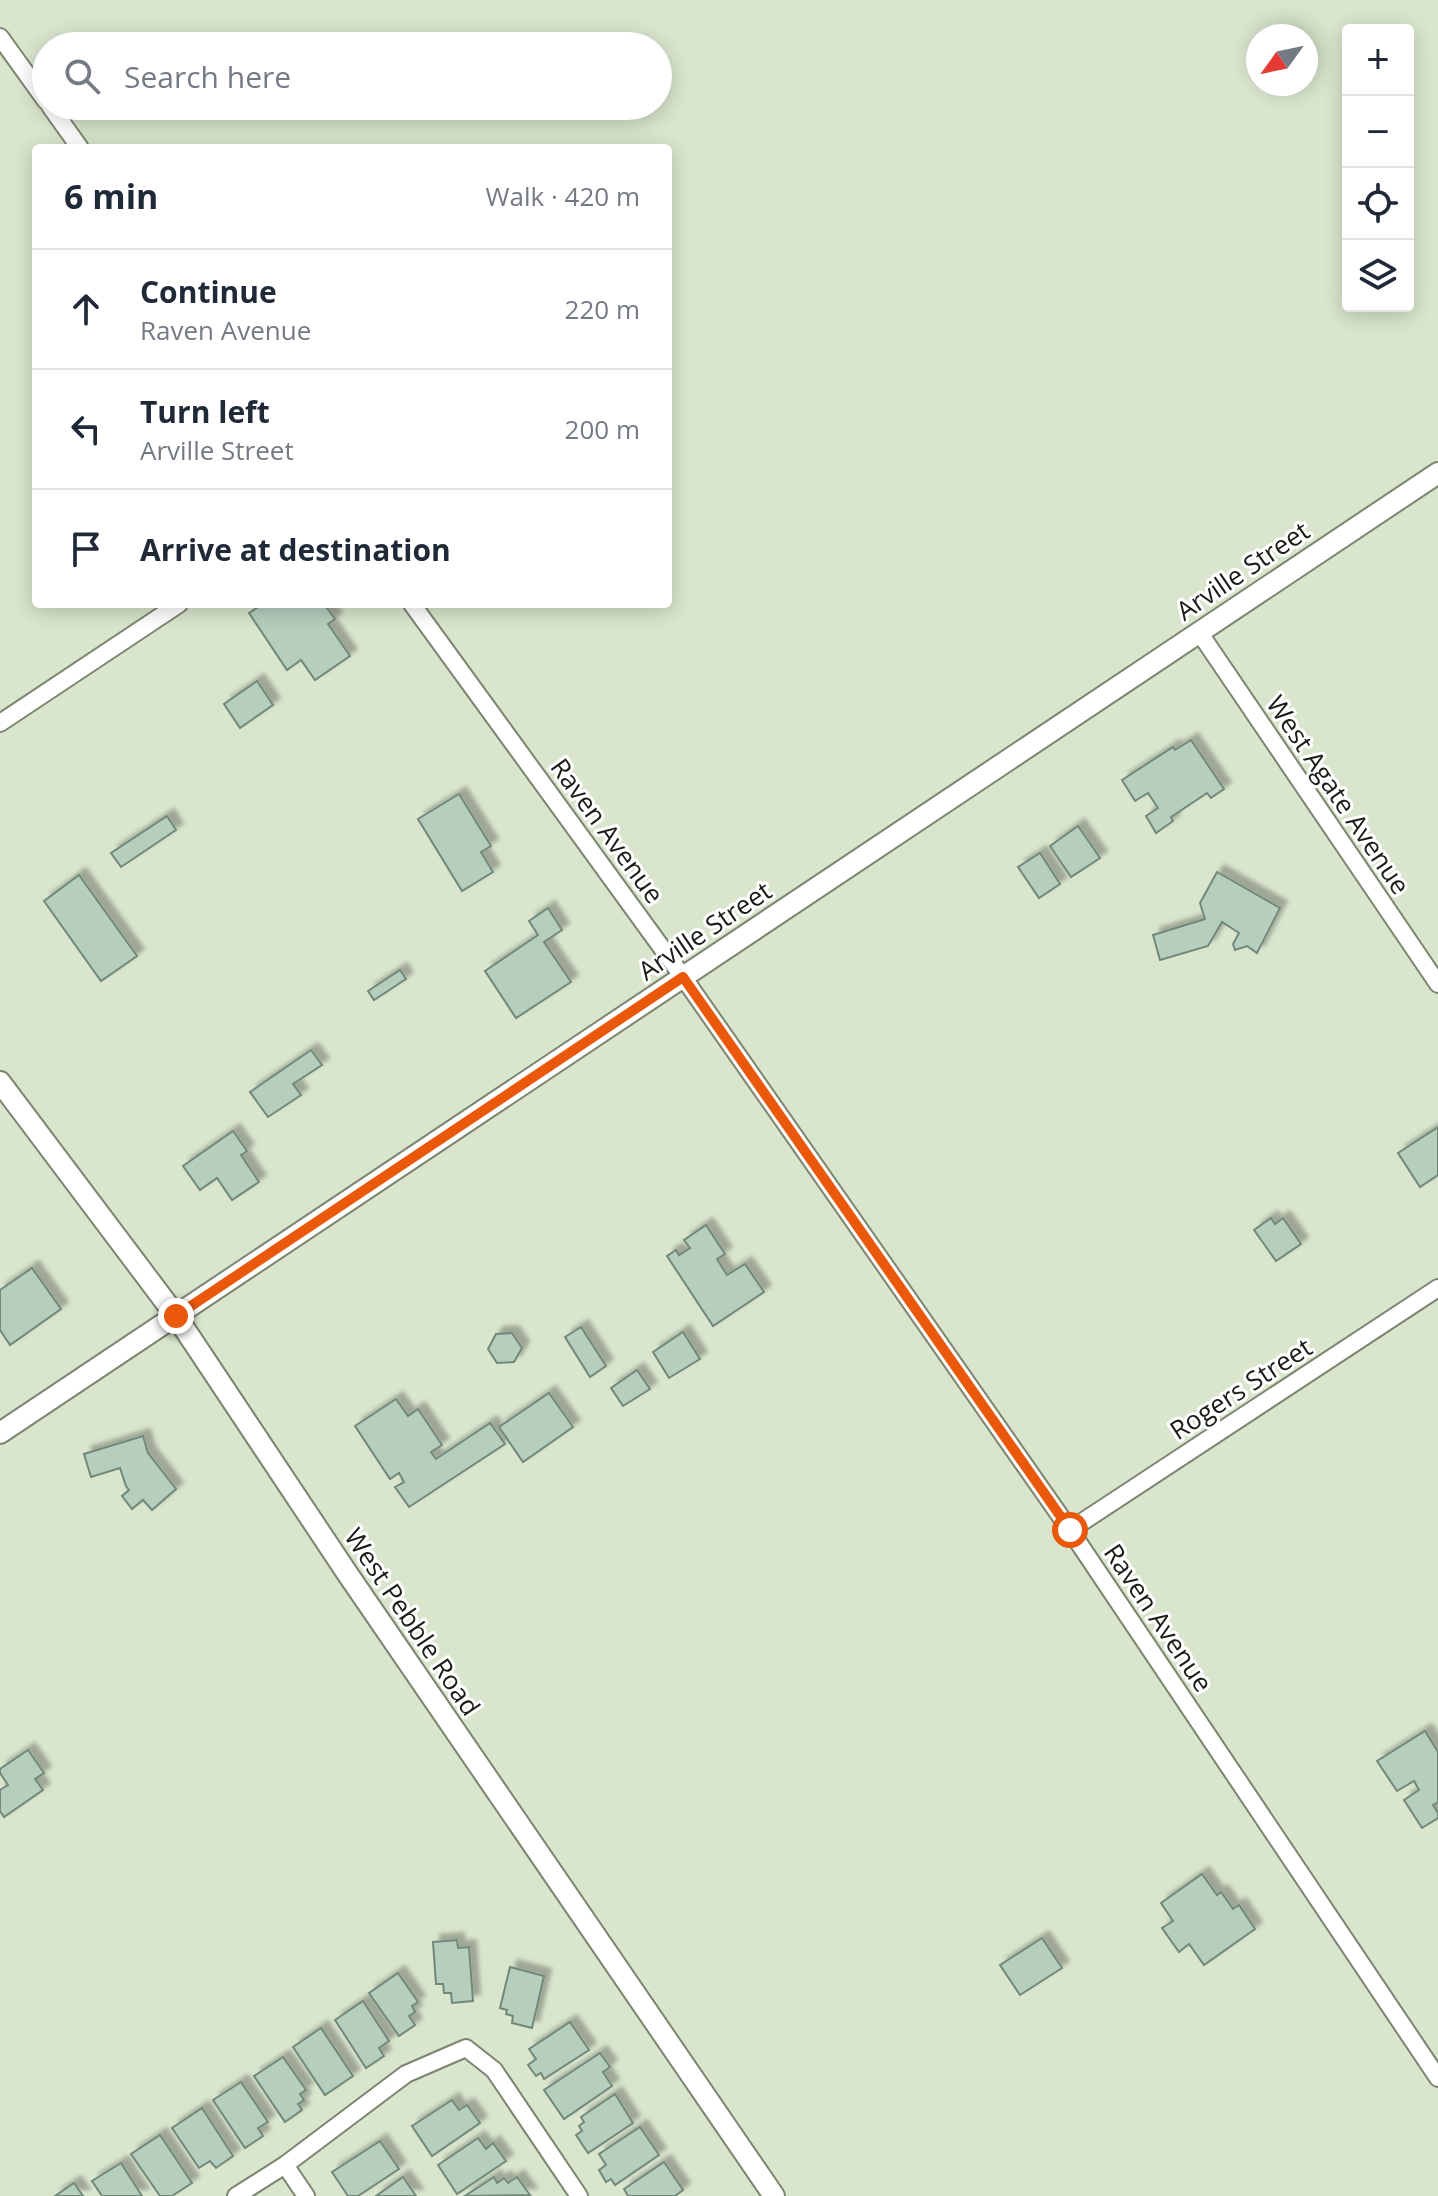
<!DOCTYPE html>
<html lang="en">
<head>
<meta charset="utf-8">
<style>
  :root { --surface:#fff; --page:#f6f6f7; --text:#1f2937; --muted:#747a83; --line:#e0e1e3 }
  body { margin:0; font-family:"Open Sans",sans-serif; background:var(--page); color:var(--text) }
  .controls { position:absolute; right:24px; top:24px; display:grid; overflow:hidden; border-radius:8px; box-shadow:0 4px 20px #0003 }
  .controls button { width:72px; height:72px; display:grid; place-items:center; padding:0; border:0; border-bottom:2px solid var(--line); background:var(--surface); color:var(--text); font:40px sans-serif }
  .compass { position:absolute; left:1246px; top:24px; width:72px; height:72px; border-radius:50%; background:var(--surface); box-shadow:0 4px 20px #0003; rotate:237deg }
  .stop { position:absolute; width:24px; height:24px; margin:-18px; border:6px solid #ea580c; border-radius:50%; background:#fff }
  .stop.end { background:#ea580c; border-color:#fff; box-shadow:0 2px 8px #0008 }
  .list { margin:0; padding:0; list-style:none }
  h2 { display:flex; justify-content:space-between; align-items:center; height:104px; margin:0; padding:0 32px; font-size:34px }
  h2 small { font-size:26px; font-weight:400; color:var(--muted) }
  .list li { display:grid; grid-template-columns:52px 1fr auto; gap:24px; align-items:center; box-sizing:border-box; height:120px; padding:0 32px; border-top:2px solid var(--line) }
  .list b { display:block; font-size:30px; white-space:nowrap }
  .list p { margin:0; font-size:26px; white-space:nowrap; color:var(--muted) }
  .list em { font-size:26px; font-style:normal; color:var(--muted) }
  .icon { flex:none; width:44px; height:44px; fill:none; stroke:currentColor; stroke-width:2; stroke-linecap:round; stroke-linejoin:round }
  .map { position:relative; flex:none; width:1438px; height:2196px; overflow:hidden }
  .search { position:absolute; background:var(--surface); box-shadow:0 4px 20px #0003; left:32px; top:32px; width:640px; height:88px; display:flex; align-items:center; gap:20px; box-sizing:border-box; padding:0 28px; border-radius:44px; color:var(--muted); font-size:30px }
  .panel { position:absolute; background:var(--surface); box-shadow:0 4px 20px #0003; left:32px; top:144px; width:640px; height:464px; border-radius:8px }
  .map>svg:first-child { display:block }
  .building { fill:#b6cebe; stroke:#72897a; stroke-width:2; filter:url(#shadow) }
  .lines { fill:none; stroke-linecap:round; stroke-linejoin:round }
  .minor-casing { stroke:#7b856f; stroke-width:20 }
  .tertiary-casing { stroke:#7b856f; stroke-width:24 }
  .minor { stroke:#fff; stroke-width:16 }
  .tertiary { stroke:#fff; stroke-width:20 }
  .route { stroke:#ea580c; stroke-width:10 }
  .labels { text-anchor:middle; stroke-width:6; stroke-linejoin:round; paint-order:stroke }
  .street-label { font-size:26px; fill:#191d15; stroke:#fff }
</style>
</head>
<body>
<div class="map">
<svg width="1438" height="2196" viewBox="0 0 1438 2196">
  <defs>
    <filter id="shadow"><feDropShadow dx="7" dy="-7" stdDeviation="2" flood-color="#0004"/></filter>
  </defs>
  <rect width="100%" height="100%" fill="#d9e5cd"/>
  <g class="building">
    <path d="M263,604H324L335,619L328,624L350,656L315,680L301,660L287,670L249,613Z"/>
    <path d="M257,681L273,705L240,728L224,704Z"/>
    <path d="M1191,740L1224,789L1211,798L1207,793L1171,817L1173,821L1156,833L1146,816L1158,808L1148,793L1135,801L1122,780L1173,747L1175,750Z"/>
    <path d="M459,794L491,846L481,852L493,872L462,891L418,819Z"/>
    <path d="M167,816L176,830L121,867L111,853Z"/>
    <path d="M1078,826L1100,858L1071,877L1050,846Z"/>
    <path d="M1040,853L1060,884L1039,898L1018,867Z"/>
    <path d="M1217,872L1280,908L1257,953L1247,946L1235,950L1233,944L1239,933L1222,922L1208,946L1160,960L1153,935L1205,919L1200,903Z"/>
    <path d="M79,875L137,956L101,981L44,901Z"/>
    <path d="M548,908L562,930L544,942L571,982L516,1018L485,971L538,935L529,921Z"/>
    <path d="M400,970L406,979L374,1000L368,991Z"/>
    <path d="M311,1050L322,1065L293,1084L301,1095L268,1117L250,1092Z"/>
    <path d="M1438,1127V1175L1420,1187L1398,1153Z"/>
    <path d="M233,1131L247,1151L241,1155L259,1182L232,1200L217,1178L200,1190L183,1166Z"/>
    <path d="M1271,1218L1275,1224L1283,1218L1301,1244L1276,1261L1254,1230Z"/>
    <path d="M706,1225L725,1254L717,1259L727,1275L745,1264L764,1292L713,1326L667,1256L676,1250L679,1255L690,1248L684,1240Z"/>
    <path d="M32,1268L61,1309L10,1345L0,1330V1290Z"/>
    <path d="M581,1327L606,1366L590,1377L565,1337Z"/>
    <path d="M683,1332L700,1359L669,1378L653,1352Z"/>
    <path d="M512,1333L522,1348L514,1362L497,1363L488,1349L496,1334Z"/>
    <path d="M637,1370L650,1389L623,1406L611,1388Z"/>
    <path d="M549,1393L573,1427L523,1462L499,1427Z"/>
    <path d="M396,1399L408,1416L418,1409L442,1445L431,1452L436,1459L490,1423L505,1444L409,1507L395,1487L404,1482L399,1473L390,1479L355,1426Z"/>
    <path d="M143,1436L148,1453L176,1489L152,1510L143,1500L132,1509L122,1496L129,1490L126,1486L120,1468L91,1477L84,1454Z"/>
    <path d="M1425,1731L1438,1752V1802L1433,1805L1438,1813V1818L1422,1828L1404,1800L1419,1790L1414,1781L1397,1791L1377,1761Z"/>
    <path d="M28,1750L44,1773L35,1779L43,1790L4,1817L0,1811V1790L8,1785L0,1773V1769Z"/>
    <path d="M1202,1874L1217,1895L1221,1892L1233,1909L1239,1905L1255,1929L1204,1965L1189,1944L1179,1952L1162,1928L1173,1921L1161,1903Z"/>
    <path d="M1042,1938L1062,1968L1020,1995L1000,1965Z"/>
    <path d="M457,1940L458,1948L469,1947L473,2001L452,2003L451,1993H444L443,1984H436L433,1942Z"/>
    <path d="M510,1967L544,1976L532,2028L512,2023L513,2016L506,2014L507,2010L500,2008Z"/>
    <path d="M398,1973L418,2002L412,2006L415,2012L409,2016L415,2025L399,2036L369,1993Z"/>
    <path d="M363,2001L389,2041L379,2048L384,2056L366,2068L335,2020Z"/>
    <path d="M570,2022L589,2050L544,2079L541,2073L536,2076L528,2065L536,2059L529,2049Z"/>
    <path d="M321,2028L353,2076L325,2095L293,2047Z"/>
    <path d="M600,2053L610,2067L603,2072L612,2086L564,2119L544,2090Z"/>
    <path d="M283,2057L306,2090L300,2094L304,2100L298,2104L302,2110L285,2122L254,2076Z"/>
    <path d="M241,2082L268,2122L258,2128L263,2136L245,2148L213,2100Z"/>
    <path d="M615,2094L633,2123L588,2153L576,2135L582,2131L579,2126L584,2122L581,2117Z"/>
    <path d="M452,2100L459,2110L467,2105L480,2123L432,2156L412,2126Z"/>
    <path d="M202,2108L233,2156L216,2168L210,2161L199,2168L172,2128Z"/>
    <path d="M640,2127L659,2155L615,2185L611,2179L606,2182L599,2170L606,2165L599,2154Z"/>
    <path d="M160,2135L192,2183L172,2196H160L131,2154Z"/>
    <path d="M478,2138L486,2149L493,2143L506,2161L457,2194L438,2165Z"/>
    <path d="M380,2141L399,2169L358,2196H348L332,2172Z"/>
    <path d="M664,2162L683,2190L675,2196H628L624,2189Z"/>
    <path d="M121,2163L142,2196H102L92,2181Z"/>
    <path d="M403,2177L416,2196H376Z"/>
    <path d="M494,2177L497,2183L504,2178L508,2183L517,2177L530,2195L465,2196Z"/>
    <path d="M74,2183L83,2196H55Z"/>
  </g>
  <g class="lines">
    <g class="minor-casing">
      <g id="minor">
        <path d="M0,37L46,101"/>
        <path d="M50,106L80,148"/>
        <path d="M412,604L683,977L1070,1530L1438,2078"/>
        <path d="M1199,632L1438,984"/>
        <path d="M0,723L179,604"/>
        <path d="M1070,1530L1438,1288"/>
        <path d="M285,2165L306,2196"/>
        <path d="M236,2196L285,2165L406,2074L466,2048L494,2070L579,2196"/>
      </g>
    </g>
    <g class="tertiary-casing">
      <g id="tertiary">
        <path d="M0,1082L176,1316L347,1573L774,2196"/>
        <path d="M0,1433L1438,473"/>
      </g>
    </g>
    <use href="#minor" class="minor"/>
    <use href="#tertiary" class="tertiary"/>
  </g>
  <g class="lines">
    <path class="route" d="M176,1316L683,977L1070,1530"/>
  </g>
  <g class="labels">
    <g class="street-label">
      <text transform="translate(1243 571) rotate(-34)" y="9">Arville Street</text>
      <text transform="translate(1338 795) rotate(56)" y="9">West Agate Avenue</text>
      <text transform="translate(607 831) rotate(54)" y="9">Raven Avenue</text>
      <text transform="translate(705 931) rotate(-34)" y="9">Arville Street</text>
      <text transform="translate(1241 1389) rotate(-33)" y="9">Rogers Street</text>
      <text transform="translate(1158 1618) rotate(56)" y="9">Raven Avenue</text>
      <text transform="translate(412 1622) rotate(56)" y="9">West Pebble Road</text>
    </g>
  </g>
</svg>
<div class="controls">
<button>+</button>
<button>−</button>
<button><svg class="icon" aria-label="locate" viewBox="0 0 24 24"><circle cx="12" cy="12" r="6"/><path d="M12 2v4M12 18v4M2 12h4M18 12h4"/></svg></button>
<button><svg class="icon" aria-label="layers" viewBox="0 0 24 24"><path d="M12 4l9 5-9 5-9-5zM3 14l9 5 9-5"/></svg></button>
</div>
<svg class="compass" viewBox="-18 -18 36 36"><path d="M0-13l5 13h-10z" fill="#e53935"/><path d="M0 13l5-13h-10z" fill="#747a83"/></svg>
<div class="stop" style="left:1070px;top:1530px"></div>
<div class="stop end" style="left:176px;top:1316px"></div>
<div class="search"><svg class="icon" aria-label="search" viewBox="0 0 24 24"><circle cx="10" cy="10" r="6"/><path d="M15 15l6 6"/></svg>Search here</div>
<section class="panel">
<h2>6 min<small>Walk · 420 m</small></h2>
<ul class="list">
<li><svg class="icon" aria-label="ahead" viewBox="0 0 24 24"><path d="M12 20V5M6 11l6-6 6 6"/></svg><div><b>Continue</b><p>Raven Avenue</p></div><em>220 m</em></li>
<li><svg class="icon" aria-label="left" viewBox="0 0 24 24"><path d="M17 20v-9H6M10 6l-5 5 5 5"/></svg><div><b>Turn left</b><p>Arville Street</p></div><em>200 m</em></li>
<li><svg class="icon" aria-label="arrive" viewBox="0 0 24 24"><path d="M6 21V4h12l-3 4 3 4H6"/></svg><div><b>Arrive at destination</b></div></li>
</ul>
</section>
</div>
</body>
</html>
